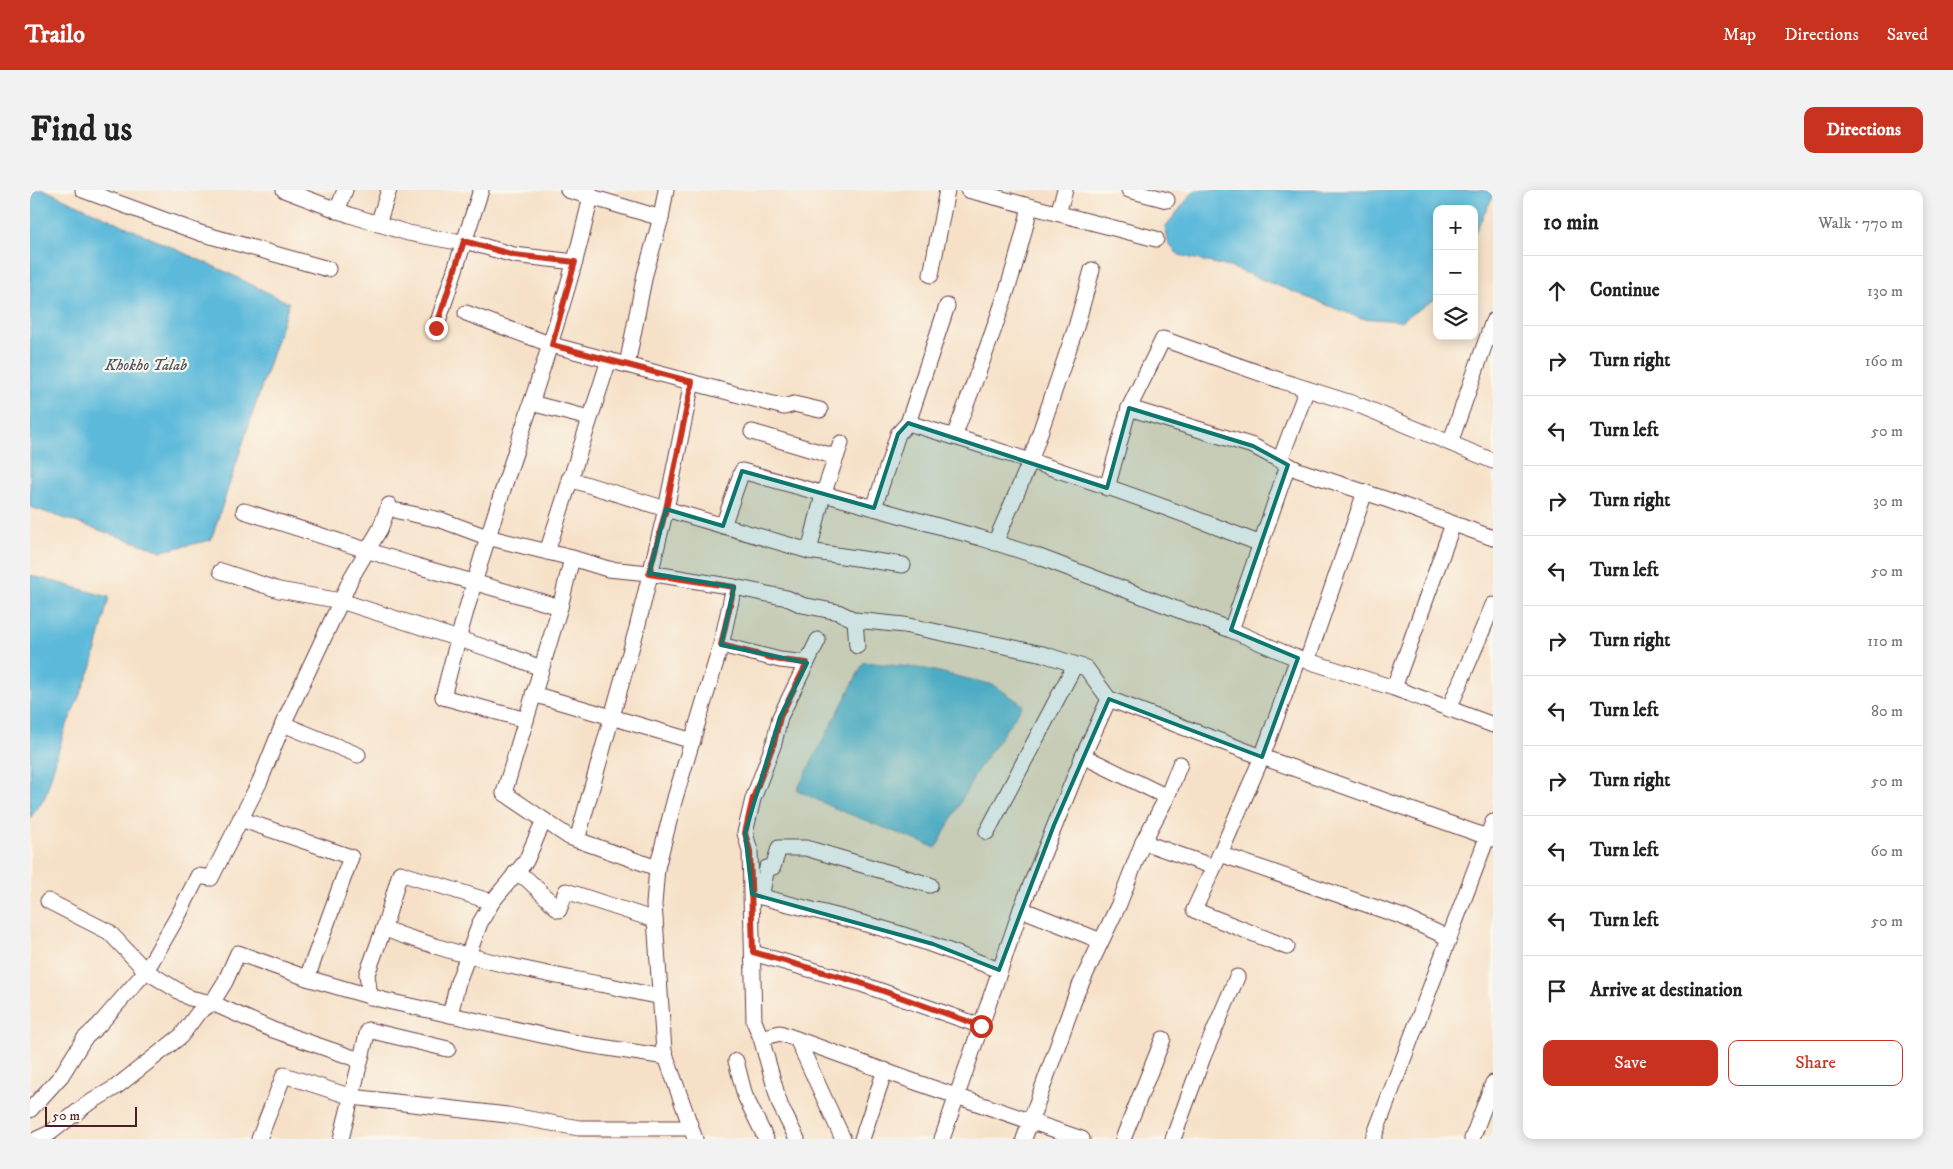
<!DOCTYPE html>
<html lang="en">
<head>
<meta charset="utf-8">
<style>
  :root { --surface:#fff; --page:#f2f2f2; --text:#222; --muted:#767676; --line:#e0e0e0; --accent:#c8321e }
  body { margin:0; font-family:"IM FELL DW Pica",serif; background:var(--page); color:var(--text) }
  .controls { position:absolute; right:15px; top:15px; display:grid; overflow:hidden; border-radius:10px; box-shadow:0 2px 12px #0003 }
  .controls button { width:45px; height:45px; display:grid; place-items:center; padding:0; border:0; border-bottom:1px solid var(--line); background:var(--surface); color:var(--text); font:25px sans-serif }
  .scale { position:absolute; left:15px; bottom:12px; width:92px; box-sizing:border-box; padding-left:5px; border:2px solid #4a1f2b; border-top:0; font-size:14px; line-height:18px; white-space:nowrap; color:#4a1f2b; -webkit-text-stroke:4px #fbf7ec; paint-order:stroke }
  .stop { position:absolute; width:15px; height:15px; margin:-11px; border:4px solid #c8321e; border-radius:50%; background:#fff }
  .stop.end { background:#c8321e; border-color:#fff; box-shadow:0 1px 5px #0008 }
  .list { margin:0; padding:0; list-style:none }
  h2 { display:flex; justify-content:space-between; align-items:center; height:65px; margin:0; padding:0 20px; font-size:21px }
  h2 small { font-size:16px; font-weight:400; color:var(--muted) }
  .list li { display:grid; grid-template-columns:32px 1fr auto; gap:15px; align-items:center; box-sizing:border-box; height:70px; padding:0 20px; border-top:1px solid var(--line) }
  .list b { display:block; font-size:19px; white-space:nowrap }
  .list em { font-size:16px; font-style:normal; color:var(--muted) }
  .actions { display:flex; gap:10px; padding:15px 20px }
  .actions a { flex:1; padding:11px 0; border:1px solid var(--accent); border-radius:10px; text-align:center; font-size:18px; color:var(--accent) }
  .actions .main { background:var(--accent); color:#fff }
  .icon { flex:none; width:28px; height:28px; fill:none; stroke:currentColor; stroke-width:2; stroke-linecap:round; stroke-linejoin:round }
  .map { position:relative; flex:none; width:1463px; height:949px; overflow:hidden; border-radius:10px }
  header { display:flex; align-items:center; gap:30px; box-sizing:border-box; height:70px; padding:0 25px; background:var(--accent); color:#fff }
  header strong { font-size:24px }
  nav { display:flex; gap:28px; margin-inline-start:auto; font-size:18px }
  .intro { display:flex; align-items:center; justify-content:space-between; box-sizing:border-box; height:120px; padding:0 30px }
  h1 { margin:0; font-size:35px }
  .button { padding:12px 22px; border-radius:10px; background:var(--accent); color:#fff; font-size:18px; font-weight:700 }
  main { display:flex; gap:30px; padding:0 30px }
  aside { flex:1; background:var(--surface); border-radius:10px; box-shadow:0 2px 12px #0003 }
  .map>svg:first-child { display:block }
  .water { fill:#5cb9da; stroke:#536c82 }
  .lines { fill:none; stroke-linecap:round; stroke-linejoin:round }
  .street-casing { stroke:#643c43; stroke-width:17 }
  .street { stroke:#fff; stroke-width:15 }
  .route { stroke:#c8321e; stroke-width:6 }
  .marked { fill:#0f766e; fill-opacity:0.2; stroke:#0f766e; stroke-width:4; stroke-linejoin:round }
  .labels { text-anchor:middle; stroke-width:4.5; stroke-linejoin:round; paint-order:stroke }
  .water-label { font-size:16px; font-style:italic; fill:#505568; stroke:#fbf7ec }
</style>
</head>
<body>
<header>
<strong>Trailo</strong>
<nav><a>Map</a><a>Directions</a><a>Saved</a></nav>
</header>
<div class="intro"><h1>Find us</h1><a class="button">Directions</a></div>
<main>
<div class="map">
<svg width="1463" height="949" viewBox="0 0 1463 949">
  <rect width="100%" height="100%" fill="#fbf7ec"/>
  <filter id="ink" filterUnits="userSpaceOnUse"><feTurbulence type="fractalNoise" baseFrequency=".02" numOctaves="2"/><feDisplacementMap in="SourceGraphic" scale="10" xChannelSelector="R" yChannelSelector="G"/><feConvolveMatrix kernelMatrix="1 2 1 2 8 2 1 2 1" color-interpolation-filters="sRGB"/></filter>
  <filter id="wash" filterUnits="userSpaceOnUse"><feTurbulence type="fractalNoise" baseFrequency=".0096" numOctaves="4" result="noise"/><feDisplacementMap in="SourceGraphic" scale="20" xChannelSelector="R" yChannelSelector="G"/><feGaussianBlur stdDeviation="1.12" result="paint"/><feColorMatrix in="noise" values="0 0 0 0 0 0 0 0 0 0 0 0 0 0 0 0 0 1.4 0 .05"/><feComposite in="paint" operator="in"/></filter>
  <g filter="url(#wash)">
    <rect width="100%" height="100%" fill="#f6e1c8"/>
    <g class="water">
      <path d="M0,0H15L196,82L259,113L181,350L132,361L0,317Z"/>
      <path d="M1165,0H1463V6L1444,44V19H1407V108L1370,131L1330,128L1203,78L1149,65L1139,55L1135,37Z"/>
      <path d="M0,385L79,407L62,476L34,542L15,607L0,628Z"/>
      <path d="M834,472L896,479L964,495L993,515L947,581L906,658L804,618L767,600Z"/>
    </g>
  </g>
  <g filter="url(#ink)">
    <g class="lines">
      <g class="street-casing">
        <g id="street">
          <path d="M53,0L170,43L298,79"/>
          <path d="M254,0L320,25L378,43L422,51H435L484,65L545,72"/>
          <path d="M538,0L631,28"/>
          <path d="M938,0L1126,49"/>
          <path d="M1099,0L1137,10"/>
          <path d="M307,21L315,0"/>
          <path d="M1028,23L1035,0"/>
          <path d="M348,34L359,0"/>
          <path d="M901,85L917,0"/>
          <path d="M436,123L522,155L754,217L764,214L790,220"/>
          <path d="M406,138L451,0"/>
          <path d="M597,175L615,84L631,28L636,0"/>
          <path d="M501,213L559,228"/>
          <path d="M1099,218L1223,256L1268,280L1358,310L1463,348"/>
          <path d="M878,233C997,268 1115,308 1231,354"/>
          <path d="M722,242L806,267"/>
          <path d="M924,247C952,171 983,95 1000,16"/>
          <path d="M1420,253L1463,131"/>
          <path d="M1250,270L1277,199"/>
          <path d="M539,289L636,319L662,192"/>
          <path d="M1077,298L1099,218L1133,149L1252,191L1331,216L1463,271"/>
          <path d="M844,318L868,244L878,233L917,116"/>
          <path d="M214,321L380,374L530,417"/>
          <path d="M368,321L411,330L457,347L542,368L578,379L619,383L704,397L757,408L772,415L808,422L825,430L874,435L1013,464L1056,478L1079,509L1232,567L1463,649"/>
          <path d="M693,336L712,281L951,348L1007,366L1201,440L1259,465L1364,498L1463,535"/>
          <path d="M965,353L1000,272L1046,137L1062,80"/>
          <path d="M779,361L793,305L811,253"/>
          <path d="M517,362L579,170"/>
          <path d="M542,368L530,417L474,603L539,647L627,678"/>
          <path d="M191,381L249,400L311,411L321,388L350,339L359,315"/>
          <path d="M825,430L827,456"/>
          <path d="M1201,440L1258,275"/>
          <path d="M691,455L750,470L777,473"/>
          <path d="M1277,471L1335,302"/>
          <path d="M1364,498L1423,334"/>
          <path d="M503,504L663,551"/>
          <path d="M1419,519L1463,415"/>
          <path d="M496,530L413,507C434,423 459,341 486,260C513,176 542,92 561,6L559,0"/>
          <path d="M253,534L311,411L469,462L511,478"/>
          <path d="M1053,566L1137,607"/>
          <path d="M210,629L321,667L277,788"/>
          <path d="M957,642L1045,475"/>
          <path d="M547,650L607,438L636,319L779,361L873,375"/>
          <path d="M1113,652L1184,677"/>
          <path d="M1190,664L1373,727L1419,748"/>
          <path d="M485,683L497,689L529,720L536,701L625,730"/>
          <path d="M722,704C759,715 798,723 836,734C882,746 925,763 969,780"/>
          <path d="M731,707L737,678L743,677L749,658H776L900,695"/>
          <path d="M18,711L79,742L116,781L160,808L182,813L243,840L330,870"/>
          <path d="M991,719L1071,751"/>
          <path d="M354,738C370,746 388,750 405,756C459,773 514,784 569,794C590,797 609,804 629,806"/>
          <path d="M1257,757L1164,720L1190,664L1232,567L1268,468"/>
          <path d="M723,763L828,793L951,836"/>
          <path d="M340,807L337,784L354,738L370,683L462,712"/>
          <path d="M420,825L428,792L450,733L462,712L496,671L514,630"/>
          <path d="M731,848L750,843L888,893L1052,949"/>
          <path d="M767,849L813,949"/>
          <path d="M706,871L715,906L736,949"/>
          <path d="M0,920L31,886L54,849L69,835L116,781L149,724L168,686L181,688L230,591L253,534L328,565"/>
          <path d="M7,949L20,943L56,915L86,897L151,846L168,823L182,813L195,792L208,763L277,788L353,810L552,854L636,867"/>
          <path d="M229,949L254,885L322,907L477,925L549,938H660"/>
          <path d="M311,949L338,840L418,859"/>
          <path d="M665,949L634,861L624,714L627,678L645,608L691,455L704,397"/>
          <path d="M767,949L750,915L731,848L724,831L720,661L715,643L723,609L744,553L750,527L788,450"/>
          <path d="M832,949L855,880"/>
          <path d="M912,949L991,719L1053,566L1079,509"/>
          <path d="M994,949L1047,802L1089,714L1113,652L1137,607L1150,574"/>
          <path d="M1093,949L1133,849"/>
          <path d="M1143,949L1173,867L1207,787"/>
          <path d="M1343,949L1463,632"/>
          <path d="M1442,949L1463,893"/>
        </g>
      </g>
      <use href="#street" class="street"/>
    </g>
  </g>
  <g class="lines" filter="url(#ink)">
    <path class="route" d="M406,138L434,51L484,65L545,72L522,155L662,192L636,319L619,384L704,397L691,455L750,470L777,473L750,527L744,553L723,608L715,643L720,661L723,762L828,792L951,836"/>
  </g>
  <path class="marked" d="M1099,218L1223,256L1258,275L1201,440L1268,468L1232,567L1079,509L1024,635L969,780L903,754L722,704L715,643L750,527L777,473L691,455L704,397L619,383L636,319L693,336L712,281L844,318L868,244L878,233L1077,298Z"/>
  <g class="labels">
    <g class="water-label">
      <text x="116" y="180">Khokho Talab</text>
    </g>
  </g>
</svg>
<div class="controls">
<button>+</button>
<button>−</button>
<button><svg class="icon" aria-label="layers" viewBox="0 0 24 24"><path d="M12 4l9 5-9 5-9-5zM3 14l9 5 9-5"/></svg></button>
</div>
<div class="scale">50 m</div>
<div class="stop" style="left:951px;top:836px"></div>
<div class="stop end" style="left:406px;top:138px"></div>
</div>
<aside>
<h2>10 min<small>Walk · 770 m</small></h2>
<ul class="list">
<li><svg class="icon" aria-label="ahead" viewBox="0 0 24 24"><path d="M12 20V5M6 11l6-6 6 6"/></svg><div><b>Continue</b></div><em>130 m</em></li>
<li><svg class="icon" aria-label="right" viewBox="0 0 24 24"><path d="M7 20v-9h11M14 6l5 5-5 5"/></svg><div><b>Turn right</b></div><em>160 m</em></li>
<li><svg class="icon" aria-label="left" viewBox="0 0 24 24"><path d="M17 20v-9H6M10 6l-5 5 5 5"/></svg><div><b>Turn left</b></div><em>50 m</em></li>
<li><svg class="icon" aria-label="right" viewBox="0 0 24 24"><path d="M7 20v-9h11M14 6l5 5-5 5"/></svg><div><b>Turn right</b></div><em>30 m</em></li>
<li><svg class="icon" aria-label="left" viewBox="0 0 24 24"><path d="M17 20v-9H6M10 6l-5 5 5 5"/></svg><div><b>Turn left</b></div><em>50 m</em></li>
<li><svg class="icon" aria-label="right" viewBox="0 0 24 24"><path d="M7 20v-9h11M14 6l5 5-5 5"/></svg><div><b>Turn right</b></div><em>110 m</em></li>
<li><svg class="icon" aria-label="left" viewBox="0 0 24 24"><path d="M17 20v-9H6M10 6l-5 5 5 5"/></svg><div><b>Turn left</b></div><em>80 m</em></li>
<li><svg class="icon" aria-label="right" viewBox="0 0 24 24"><path d="M7 20v-9h11M14 6l5 5-5 5"/></svg><div><b>Turn right</b></div><em>50 m</em></li>
<li><svg class="icon" aria-label="left" viewBox="0 0 24 24"><path d="M17 20v-9H6M10 6l-5 5 5 5"/></svg><div><b>Turn left</b></div><em>60 m</em></li>
<li><svg class="icon" aria-label="left" viewBox="0 0 24 24"><path d="M17 20v-9H6M10 6l-5 5 5 5"/></svg><div><b>Turn left</b></div><em>50 m</em></li>
<li><svg class="icon" aria-label="arrive" viewBox="0 0 24 24"><path d="M6 21V4h12l-3 4 3 4H6"/></svg><div><b>Arrive at destination</b></div></li>
</ul>
<div class="actions"><a class="main">Save</a><a>Share</a></div>
</aside>
</main>
</body>
</html>
